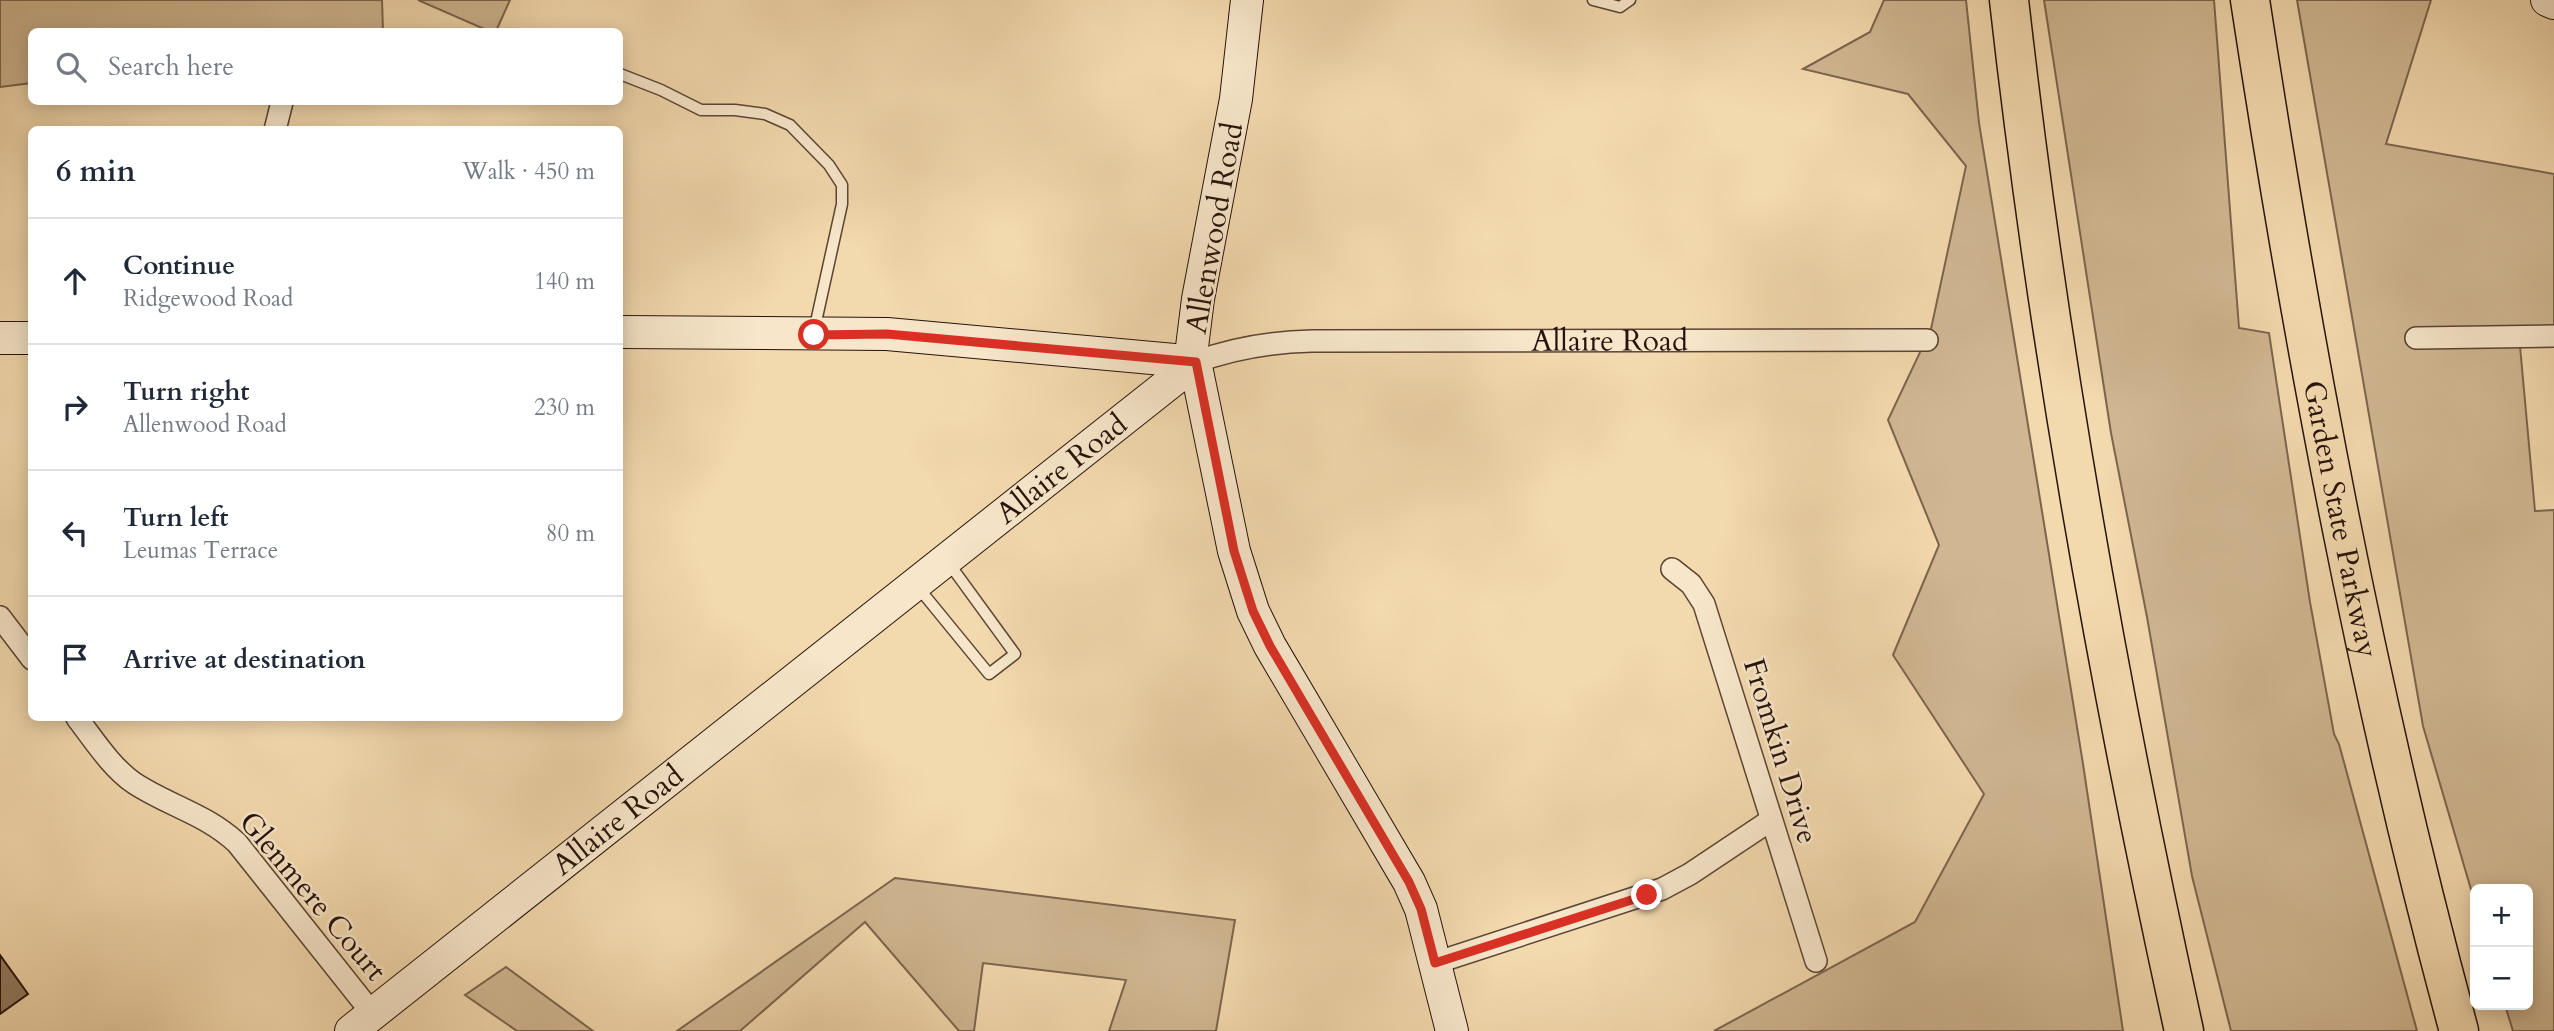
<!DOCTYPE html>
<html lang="en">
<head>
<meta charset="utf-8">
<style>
  :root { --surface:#fff; --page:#f6f6f7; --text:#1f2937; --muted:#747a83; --line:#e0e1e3 }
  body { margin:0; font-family:Cardo,serif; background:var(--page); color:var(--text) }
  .controls { position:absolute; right:21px; bottom:21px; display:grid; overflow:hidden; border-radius:10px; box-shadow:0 4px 18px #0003 }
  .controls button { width:63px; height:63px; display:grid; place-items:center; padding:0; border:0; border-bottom:2px solid var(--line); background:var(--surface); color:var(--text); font:35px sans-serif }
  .stop { position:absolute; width:21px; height:21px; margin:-16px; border:5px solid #d93025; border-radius:50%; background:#fff }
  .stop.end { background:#d93025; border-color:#fff; box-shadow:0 2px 7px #0008 }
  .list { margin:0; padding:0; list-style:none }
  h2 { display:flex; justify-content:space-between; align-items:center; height:91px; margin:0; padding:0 28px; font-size:30px }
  h2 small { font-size:23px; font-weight:400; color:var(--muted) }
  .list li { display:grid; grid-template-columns:46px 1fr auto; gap:21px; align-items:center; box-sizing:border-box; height:126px; padding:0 28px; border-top:2px solid var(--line) }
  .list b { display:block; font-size:26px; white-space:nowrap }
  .list p { margin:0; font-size:23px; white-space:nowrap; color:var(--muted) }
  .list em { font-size:23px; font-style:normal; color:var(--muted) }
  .icon { flex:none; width:38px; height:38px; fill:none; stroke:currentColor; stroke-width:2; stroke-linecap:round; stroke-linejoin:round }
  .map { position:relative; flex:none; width:2554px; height:1031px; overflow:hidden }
  .search { position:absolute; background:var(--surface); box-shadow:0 4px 18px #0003; left:28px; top:28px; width:595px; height:77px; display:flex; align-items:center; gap:18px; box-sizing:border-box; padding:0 24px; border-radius:10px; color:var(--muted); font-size:26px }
  .panel { position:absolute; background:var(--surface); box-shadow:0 4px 18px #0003; left:28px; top:126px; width:595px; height:595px; border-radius:10px }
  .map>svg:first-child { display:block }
  .green { fill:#d0b792; stroke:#7c654e; stroke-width:2 }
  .building { fill:#917a5f; stroke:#27130a; stroke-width:2 }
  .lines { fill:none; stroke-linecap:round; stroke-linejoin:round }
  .lane-casing { stroke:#5a4433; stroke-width:13 }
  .street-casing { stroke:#5a4433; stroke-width:24 }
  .secondary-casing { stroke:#27130a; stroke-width:34 }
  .highway-casing { stroke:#27130a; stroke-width:41 }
  .lane { stroke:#f7e6ca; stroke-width:10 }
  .street { stroke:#f7e6ca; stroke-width:21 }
  .secondary { stroke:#f7e6ca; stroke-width:32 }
  .highway { stroke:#f3d9ae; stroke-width:38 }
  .route { stroke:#d93025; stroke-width:9 }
  .labels { text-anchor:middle; stroke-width:5; stroke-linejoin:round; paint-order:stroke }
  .street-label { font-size:30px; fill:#27130a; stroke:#f7e6ca }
</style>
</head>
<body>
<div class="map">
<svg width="2554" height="1031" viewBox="0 0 2554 1031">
  <rect width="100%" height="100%" fill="#f3d9ae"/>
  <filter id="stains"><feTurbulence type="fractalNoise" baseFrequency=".00286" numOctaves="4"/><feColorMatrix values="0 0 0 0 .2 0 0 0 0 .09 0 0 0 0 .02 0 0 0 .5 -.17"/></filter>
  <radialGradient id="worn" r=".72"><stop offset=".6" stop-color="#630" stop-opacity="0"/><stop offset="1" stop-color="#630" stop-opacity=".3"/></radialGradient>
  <g class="green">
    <path d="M0,0H382L383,31L32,32L31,83L0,87Z"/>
    <path d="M418,0H510L496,31L491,32Z"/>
    <path d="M1884,0H1966L1979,123L2083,764L2123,1031H1714L1915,922L1984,794L1893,655L1939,545L1888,420L1931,329L1966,166L1908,94L1803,69L1870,32Z"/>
    <path d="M2044,0H2214L2239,328L2269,333L2310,602L2334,734L2339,744L2417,1031H2231L2192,876L2147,617L2111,433Z"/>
    <path d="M2297,0H2431L2386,144L2554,174V335H2519L2535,511L2554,510V1031H2513L2505,1005H2528V889H2475V903L2423,726Z"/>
    <path d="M895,878L1235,920L1216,1031H1109L1126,980L983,963L974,1031H959L865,922L740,1031H677Z"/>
    <path d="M506,967L593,1031H517L465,995Z"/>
  </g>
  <path class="building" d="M0,955L28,994L0,1014Z"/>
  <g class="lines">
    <g class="lane-casing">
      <g id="lane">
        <path d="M1593,0L1620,7L1630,0"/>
        <path d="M620,74L661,90L701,110H735L765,114L790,125L829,165L842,185V204L814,331"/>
        <path d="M917,586L989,674L1015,654L948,562"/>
      </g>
    </g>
    <g class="street-casing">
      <g id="street">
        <path d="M275,130L282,102"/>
        <path d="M2416,338L2554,336"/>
        <path id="s1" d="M1196,362C1234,348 1271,342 1312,341L1927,340"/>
        <path d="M1672,569L1691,584L1704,604L1816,961"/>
        <path d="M0,617L32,659"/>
        <path d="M77,718C94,740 111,767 134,783C169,806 206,814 237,843L372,1013"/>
        <path d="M1435,963L1662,889L1690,874L1771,820"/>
      </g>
    </g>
    <g class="secondary-casing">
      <g id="secondary">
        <path d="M1247,0L1236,99L1198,299L1192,347L1234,551L1253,611L1270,646L1409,882L1421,909L1452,1031"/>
        <path d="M2547,0L2554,3"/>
        <path d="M620,332L887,334L1196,362"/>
        <path d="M0,338H32"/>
        <path id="s2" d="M351,1031L1196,362"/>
      </g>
    </g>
    <g class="highway-casing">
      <g id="highway">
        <path d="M2009,0C2048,347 2109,690 2184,1031"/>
        <path id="s3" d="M2250,0C2303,347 2367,692 2459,1031"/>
      </g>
    </g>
    <use href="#lane" class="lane"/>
    <use href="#street" class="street"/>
    <use href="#secondary" class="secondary"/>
    <use href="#highway" class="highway"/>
  </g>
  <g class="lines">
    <path class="route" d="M814,335L887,334L1196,362L1234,551L1253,611L1270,646L1409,882L1421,909L1435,963L1647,895"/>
  </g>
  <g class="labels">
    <g class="street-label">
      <text transform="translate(1214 228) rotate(-80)" y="10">Allenwood Road</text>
      <text dy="10" stroke="none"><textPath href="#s1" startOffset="416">Allaire Road</textPath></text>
      <text dy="10" stroke="none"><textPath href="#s2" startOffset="906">Allaire Road</textPath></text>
      <text dy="10" stroke="none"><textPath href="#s3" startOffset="527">Garden State Parkway</textPath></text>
      <text transform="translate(1781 751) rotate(73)" y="10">Fromkin Drive</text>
      <text dy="10" stroke="none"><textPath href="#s2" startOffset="340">Allaire Road</textPath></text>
      <text transform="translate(313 896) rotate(50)" y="10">Glenmere Court</text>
    </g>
  </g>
  <rect width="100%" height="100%" filter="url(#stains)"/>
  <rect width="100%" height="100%" fill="url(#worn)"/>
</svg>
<div class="controls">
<button>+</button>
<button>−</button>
</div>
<div class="stop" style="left:814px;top:335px"></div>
<div class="stop end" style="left:1647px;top:895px"></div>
<div class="search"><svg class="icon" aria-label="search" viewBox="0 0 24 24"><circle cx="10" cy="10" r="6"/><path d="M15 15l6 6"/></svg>Search here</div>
<section class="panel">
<h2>6 min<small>Walk · 450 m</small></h2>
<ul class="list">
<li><svg class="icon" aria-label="ahead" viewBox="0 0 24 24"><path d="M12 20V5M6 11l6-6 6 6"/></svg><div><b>Continue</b><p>Ridgewood Road</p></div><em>140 m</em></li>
<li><svg class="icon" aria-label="right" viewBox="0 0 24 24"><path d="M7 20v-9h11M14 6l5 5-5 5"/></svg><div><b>Turn right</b><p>Allenwood Road</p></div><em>230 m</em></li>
<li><svg class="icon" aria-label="left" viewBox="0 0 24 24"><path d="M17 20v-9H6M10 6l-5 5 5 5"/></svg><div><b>Turn left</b><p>Leumas Terrace</p></div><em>80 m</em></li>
<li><svg class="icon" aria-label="arrive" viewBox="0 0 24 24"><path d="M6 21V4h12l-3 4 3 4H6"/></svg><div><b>Arrive at destination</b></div></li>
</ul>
</section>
</div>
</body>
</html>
